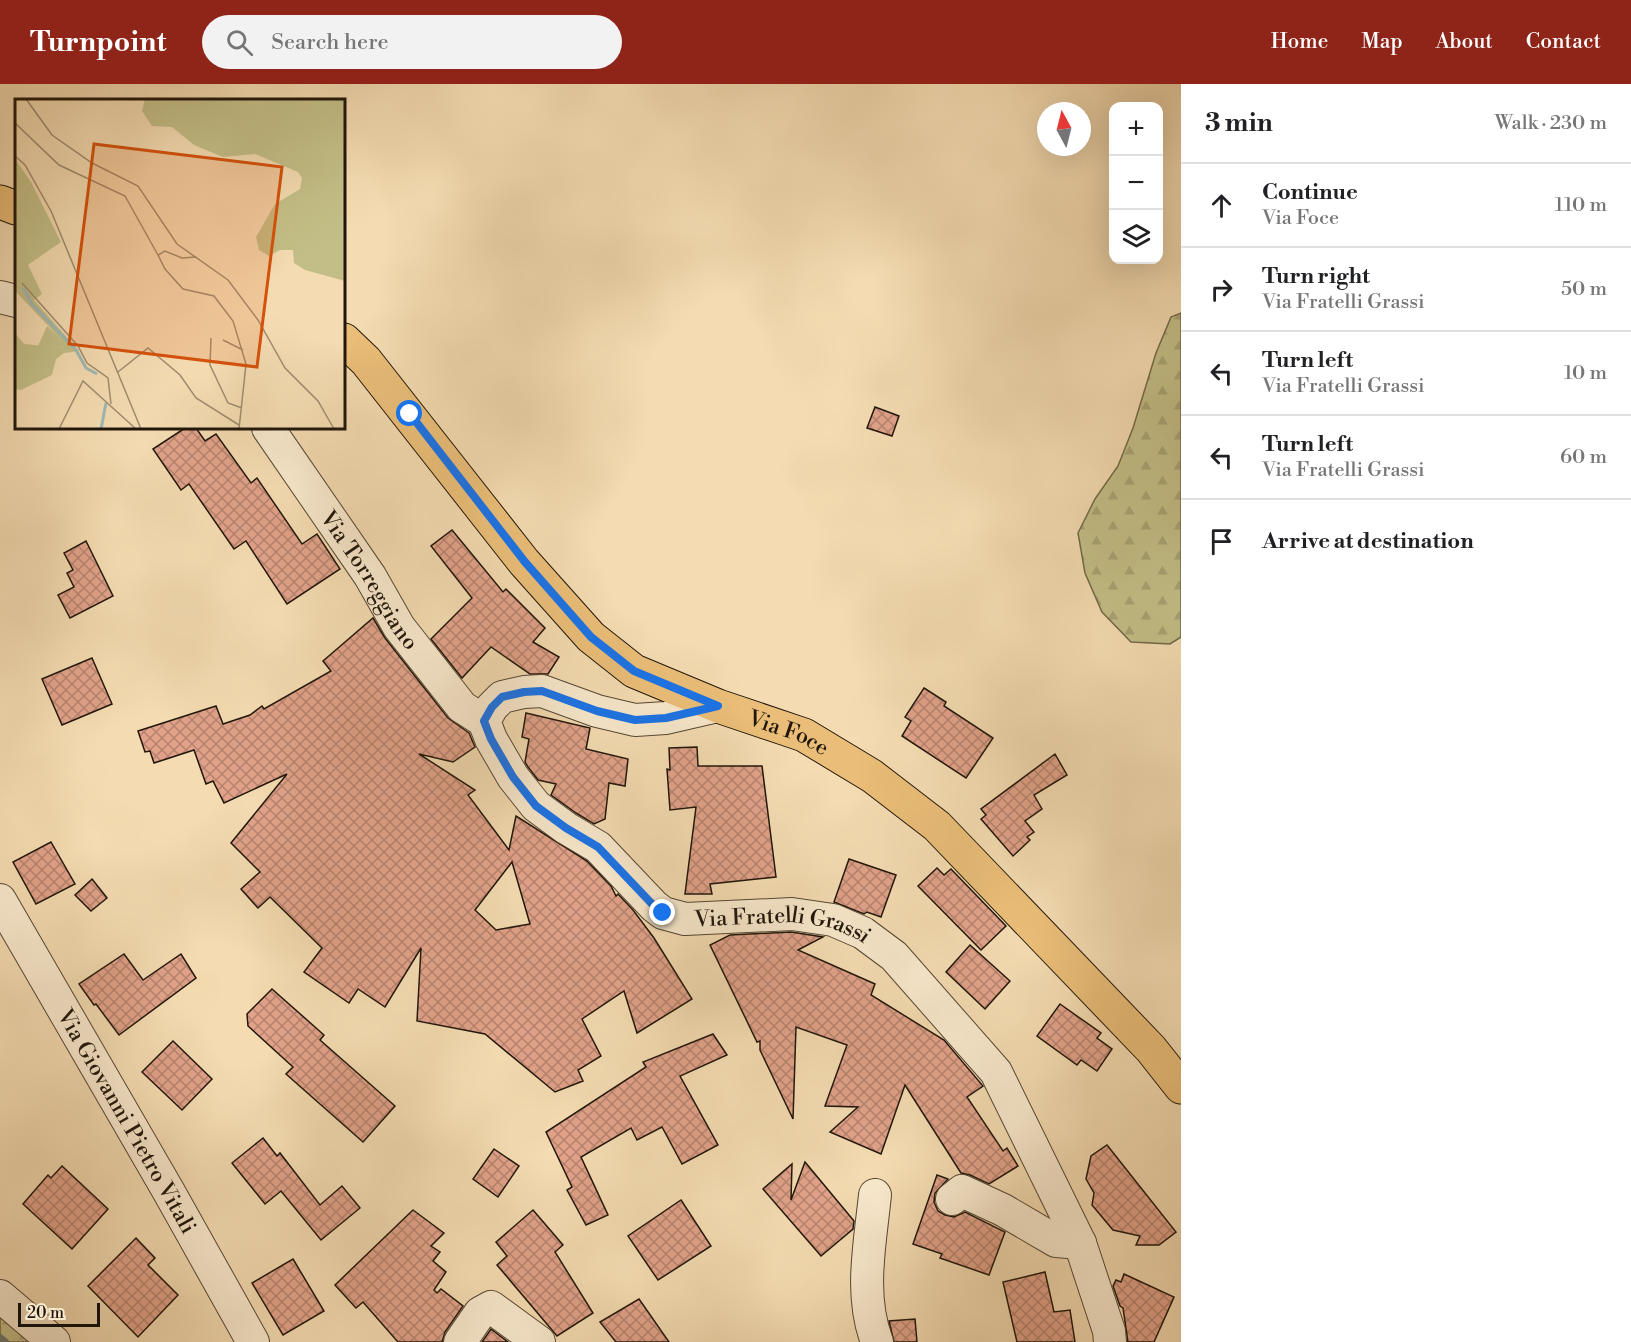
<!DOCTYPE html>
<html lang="en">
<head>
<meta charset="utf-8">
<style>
  :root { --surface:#fff; --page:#f2f2f2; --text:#202124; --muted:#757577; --line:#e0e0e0; --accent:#8f2418 }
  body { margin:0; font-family:"Libre Bodoni",serif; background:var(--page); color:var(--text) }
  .controls { position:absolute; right:18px; top:18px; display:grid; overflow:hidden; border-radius:12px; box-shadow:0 6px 24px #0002 }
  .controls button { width:54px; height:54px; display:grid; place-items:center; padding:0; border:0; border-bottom:2px solid var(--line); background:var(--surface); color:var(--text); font:30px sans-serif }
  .compass { position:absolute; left:1037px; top:18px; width:54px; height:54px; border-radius:50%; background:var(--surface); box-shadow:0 6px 24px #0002; rotate:353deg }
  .scale { position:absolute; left:18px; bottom:15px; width:82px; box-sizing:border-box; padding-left:6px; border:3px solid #20160b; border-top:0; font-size:16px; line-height:21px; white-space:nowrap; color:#20160b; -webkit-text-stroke:4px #f8e8cc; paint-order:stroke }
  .stop { position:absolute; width:18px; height:18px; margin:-14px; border:4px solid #1a73e8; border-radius:50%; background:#fff }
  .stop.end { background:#1a73e8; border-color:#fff; box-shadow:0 2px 6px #0008 }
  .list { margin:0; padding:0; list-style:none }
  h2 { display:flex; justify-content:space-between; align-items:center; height:78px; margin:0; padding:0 24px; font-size:26px }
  h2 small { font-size:20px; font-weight:400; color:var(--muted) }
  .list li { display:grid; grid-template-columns:39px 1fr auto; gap:18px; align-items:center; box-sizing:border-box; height:84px; padding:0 24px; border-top:2px solid var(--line) }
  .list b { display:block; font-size:22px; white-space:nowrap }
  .list p { margin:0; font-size:20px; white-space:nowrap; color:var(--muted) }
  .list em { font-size:20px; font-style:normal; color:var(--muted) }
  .icon { flex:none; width:33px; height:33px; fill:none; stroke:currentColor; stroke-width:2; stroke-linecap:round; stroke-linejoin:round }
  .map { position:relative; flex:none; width:1181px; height:1258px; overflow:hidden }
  header { display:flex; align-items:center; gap:36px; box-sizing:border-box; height:84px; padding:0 30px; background:var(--accent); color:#fff }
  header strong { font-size:28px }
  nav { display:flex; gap:33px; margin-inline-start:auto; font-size:21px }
  .search { width:420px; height:54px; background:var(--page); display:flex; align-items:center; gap:15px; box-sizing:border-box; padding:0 21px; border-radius:33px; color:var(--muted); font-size:22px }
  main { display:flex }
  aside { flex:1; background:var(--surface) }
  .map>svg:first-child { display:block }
  .forest { fill:url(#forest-firs); stroke:#726a49; stroke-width:1.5 }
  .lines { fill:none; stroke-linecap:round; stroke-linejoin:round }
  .stream { stroke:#6c7871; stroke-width:8 }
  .building { fill:url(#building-cross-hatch); stroke:#20160b; stroke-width:1.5; fill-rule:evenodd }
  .minor-casing { stroke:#554734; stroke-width:34 }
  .major-casing { stroke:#20160b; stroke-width:35 }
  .minor { stroke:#f8e8cc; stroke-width:32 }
  .major { stroke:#eabe78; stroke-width:33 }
  .route { stroke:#1a73e8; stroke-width:8 }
  .labels { text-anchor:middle; stroke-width:4.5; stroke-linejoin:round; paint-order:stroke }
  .street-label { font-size:22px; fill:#20160b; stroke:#f8e8cc }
  .inset-river { fill:none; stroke:#9eb9b5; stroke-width:3 }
  .inset-road { fill:none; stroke:#9f8c6f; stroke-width:1.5 }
  .view { fill:#d4520c; fill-opacity:0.15; stroke:#d4520c; stroke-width:3 }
  .inset-edge { fill:none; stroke:#20160b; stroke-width:3 }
</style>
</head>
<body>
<header>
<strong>Turnpoint</strong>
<div class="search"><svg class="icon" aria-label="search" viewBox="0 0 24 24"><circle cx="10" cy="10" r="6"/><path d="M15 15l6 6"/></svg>Search here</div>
<nav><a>Home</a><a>Map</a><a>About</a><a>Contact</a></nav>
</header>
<main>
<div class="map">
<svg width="1181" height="1258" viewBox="0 0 1181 1258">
  <defs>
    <pattern id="forest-firs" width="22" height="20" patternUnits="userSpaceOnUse" patternTransform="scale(1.5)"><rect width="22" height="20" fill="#c3be87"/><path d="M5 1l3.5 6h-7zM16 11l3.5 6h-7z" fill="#a7a373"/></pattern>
    <pattern id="building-cross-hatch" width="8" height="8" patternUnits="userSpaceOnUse" patternTransform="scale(1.5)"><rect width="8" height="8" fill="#e1a289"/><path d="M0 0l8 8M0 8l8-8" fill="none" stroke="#b6836e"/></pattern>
  </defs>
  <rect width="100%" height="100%" fill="#f4dbb1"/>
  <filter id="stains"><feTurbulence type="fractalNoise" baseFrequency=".00333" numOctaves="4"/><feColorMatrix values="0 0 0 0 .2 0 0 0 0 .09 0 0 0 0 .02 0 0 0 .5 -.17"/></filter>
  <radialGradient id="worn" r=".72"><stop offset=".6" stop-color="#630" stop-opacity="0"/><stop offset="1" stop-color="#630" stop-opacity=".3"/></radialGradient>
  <g class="forest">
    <path d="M1181,229V553L1170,560L1131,558L1102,528L1085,489L1078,449L1095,415L1118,382L1133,344L1156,269L1171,233Z"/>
    <path d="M0,1230L33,1258H0Z"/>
  </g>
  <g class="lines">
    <path class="stream" d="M0,1254L5,1258"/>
  </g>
  <g class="building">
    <path d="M875,323L899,332L892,352L867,344Z"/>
    <path d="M185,344H196L205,357L216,350L251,399L257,394L302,460L317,450L340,485L287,520L246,457L234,465L189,400L181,406L153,365Z"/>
    <path d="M452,446L503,508L506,505L545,544L533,558L559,573L548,590H530L491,563L462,594L431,555L472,514L431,462Z"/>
    <path d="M86,457L113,512L70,534L58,511L74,503L67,489L73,486L64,469Z"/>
    <path d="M373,534L385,554L448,634L469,649L475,663L453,678L419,670L475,706L468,711L509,766L516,732L587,777L611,802L616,812L618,810L633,826L654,854L692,915L637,949L624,907L582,935L601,972L578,986L583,997L555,1008L485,950L417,937L421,864L385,923L358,905L349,919L304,888L322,864L270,813L258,824L241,805L260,788L231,759L287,690L224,719L213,697L206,700L194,666L154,679L150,667L145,668L138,647L216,622L223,640L250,631L262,622L264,625L331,587L323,577ZM512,778L530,840L496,846L475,826Z"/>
    <path d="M92,574L112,620L62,641L42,595Z"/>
    <path d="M924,604L946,618L944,622L993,654L966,694L902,652L911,637L905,633Z"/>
    <path d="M526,629L590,644L586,665L628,675L625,702L609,699L605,735L594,740L576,729L551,711L556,700L538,696L528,683L525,678L529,655L522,653Z"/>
    <path d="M697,663L698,682H762L776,793L710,800L712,810H685L696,723L670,726L667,685L670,686L669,664Z"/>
    <path d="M1055,670L1067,691L1034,711L1042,725L1025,737L1034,748L1027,753L1030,756L1013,772L981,735L986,731L981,725Z"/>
    <path d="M51,758L75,800L36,820L13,778Z"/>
    <path d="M849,775L896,791L881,833L867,828L864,830L834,818Z"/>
    <path d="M937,784L944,791L951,785L1006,842L981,866L918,802Z"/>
    <path d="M92,795L107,814L91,827L75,811Z"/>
    <path d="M791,848L823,853L798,866L875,900L871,911L944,956L983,1002L967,1013L1003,1067L1007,1064L1018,1082L989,1100L970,1091L961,1089L905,1001L881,1070L830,1048L858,1023L825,1022L847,961L796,943L793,1035L760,966V957L757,958L710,861L730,851Z"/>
    <path d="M970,861L1010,897L985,925L946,888Z"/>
    <path d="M124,870L143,896L181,870L196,894L119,951L96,920L94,921L79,900Z"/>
    <path d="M272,905L324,951L320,956L395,1022L363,1058L286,990L293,983L248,942L247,930Z"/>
    <path d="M1060,920L1101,949L1097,954L1112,965L1097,987L1081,976L1077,981L1037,952Z"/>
    <path d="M713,950L727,971L680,992L718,1061L682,1080L662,1043L637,1056L631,1044L581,1073L608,1131L586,1141L567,1106L572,1103L546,1048L646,983L643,978Z"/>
    <path d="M173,957L212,995L182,1026L142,988Z"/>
    <path d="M263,1054L277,1072L280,1069L320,1121L342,1102L360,1124L321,1156L281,1107L265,1120L232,1079Z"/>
    <path d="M1107,1061L1176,1148L1159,1161H1136L1140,1152L1113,1146L1092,1121L1094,1109L1086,1095L1091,1072Z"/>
    <path d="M494,1065L519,1082L498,1113L473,1095Z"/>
    <path d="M805,1078L854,1137L853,1145L821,1172L763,1105L792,1080L791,1116Z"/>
    <path d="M62,1082L108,1125L72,1165L23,1120L48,1091L51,1094Z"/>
    <path d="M937,1091L948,1095L935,1109L934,1118L938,1127L945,1131L954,1133L965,1128L1005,1148L989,1191L940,1174L942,1170L913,1160Z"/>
    <path d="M681,1116L711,1162L658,1196L628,1152Z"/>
    <path d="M413,1126L444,1149L431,1162L440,1168L433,1177L446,1188L434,1206L437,1209L441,1205L463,1222L445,1248L442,1258H398L363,1218L356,1224L335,1201Z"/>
    <path d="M533,1126L563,1161L555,1168L593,1229L557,1252L497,1181L507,1172L496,1158Z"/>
    <path d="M136,1154L155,1174L148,1181L178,1211L138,1253L88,1202Z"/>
    <path d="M293,1175L324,1227L283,1251L252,1199Z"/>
    <path d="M1045,1188L1054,1228L1070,1226L1075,1258H1017L1003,1198Z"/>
    <path d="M1124,1190L1174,1213L1154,1258H1128L1123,1224L1120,1222L1113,1202L1116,1196L1121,1198Z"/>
    <path d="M639,1215L669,1258H616L600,1238Z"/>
    <path d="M915,1235L917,1258H894L889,1237Z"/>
    <path d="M491,1245L508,1258H482Z"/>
  </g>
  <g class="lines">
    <g class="minor-casing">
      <g id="minor">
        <path d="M0,213L16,217"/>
        <path id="s1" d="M268,344L370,492L399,543L462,623L484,637"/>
        <path id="s2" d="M718,622L666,634L635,636L597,627L542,607L524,608L502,613L492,623L484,637L491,655L513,693L536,722L566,744L598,763L654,822L663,829L685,835L792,830L833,836L863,849L894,872L996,988L1080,1159L1109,1247L1110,1258"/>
        <path id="s3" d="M0,816L169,1108L253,1258"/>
        <path d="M875,1111C870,1160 859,1211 877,1258"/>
        <path d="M952,1115L962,1107L1003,1126L1056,1157L1080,1159"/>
        <path d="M0,1212L54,1258"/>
        <path d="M460,1258L480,1229L491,1223L539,1258"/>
      </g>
    </g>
    <g class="major-casing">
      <g id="major">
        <path d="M0,118L16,124"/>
        <path id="s4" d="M344,256L366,277L524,478L591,553L634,587L718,622L804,651L872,692L937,742L1151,965L1181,1003"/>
      </g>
    </g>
    <use href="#minor" class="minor"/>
    <use href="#major" class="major"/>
  </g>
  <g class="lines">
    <path class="route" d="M410,330L525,478L591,553L634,587L718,622L666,634L635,636L597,627L542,607L524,608L502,613L492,623L484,637L491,655L513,693L536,722L566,744L598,763L654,822L663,829"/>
  </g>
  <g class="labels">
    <g class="street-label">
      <text dy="8" stroke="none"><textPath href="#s1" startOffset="183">Via Torreggiano</textPath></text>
      <text dy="8" stroke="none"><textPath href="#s4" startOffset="608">Via Foce</textPath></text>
      <text dy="8" stroke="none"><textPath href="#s2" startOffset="642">Via Fratelli Grassi</textPath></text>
      <text dy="8" stroke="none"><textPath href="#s3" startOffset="255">Via Giovanni Pietro Vitali</textPath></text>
    </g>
  </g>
  <g transform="translate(15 15)">
    <rect width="330" height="330" fill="#f4dbb1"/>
    <path d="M16,83L46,143L20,161L7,133L12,128L0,107V99ZM32,227L42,236L49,249L23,247Z" fill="#c3be87"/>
    <path d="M130,0H330V182L290,171L279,164L278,151H265L254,157L244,151L241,138L260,105L285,90L287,79L283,73L240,55L208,58L179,46L157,28L137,27L127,12ZM0,60L16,83L0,99ZM0,107L12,128L7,133L20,161L13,166L27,195L19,201L64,252L49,254L41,260L37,276L6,291L0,290V234L9,245L49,249L42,236L0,192Z" fill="#c3be87"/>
    <path class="inset-river" d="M8,189L17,205L61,251L71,269L82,275M86,330L91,304"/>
    <path class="inset-road" d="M11,0L37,36L77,64L123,87L162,145L213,181L243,221L270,269L303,302L319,330M0,24L44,66L110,97L143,156M0,57L10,66L36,112L126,330M181,158L167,159L150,152L143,156L150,170L168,190L199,197L218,222L231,265L224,330M7,184L63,247L72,264L93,279L96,305M196,239L195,266L213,304L227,309M208,241L228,251M103,273L133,249L165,276L181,299L224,326M44,330L68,282L121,330"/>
    <path class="view" d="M79,45L267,68L242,268L54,245Z"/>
    <rect width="330" height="330" class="inset-edge"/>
  </g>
  <rect width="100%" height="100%" filter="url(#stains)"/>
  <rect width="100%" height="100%" fill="url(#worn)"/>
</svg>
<div class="controls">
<button>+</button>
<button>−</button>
<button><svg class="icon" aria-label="layers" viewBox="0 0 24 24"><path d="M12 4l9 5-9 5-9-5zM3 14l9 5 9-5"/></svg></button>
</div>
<svg class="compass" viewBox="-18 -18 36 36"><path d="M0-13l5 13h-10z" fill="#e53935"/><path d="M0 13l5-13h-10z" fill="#757577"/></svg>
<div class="scale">20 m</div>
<div class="stop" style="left:410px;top:330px"></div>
<div class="stop end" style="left:663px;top:829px"></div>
</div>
<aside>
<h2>3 min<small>Walk · 230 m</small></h2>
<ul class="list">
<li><svg class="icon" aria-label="ahead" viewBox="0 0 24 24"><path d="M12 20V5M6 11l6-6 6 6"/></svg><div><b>Continue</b><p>Via Foce</p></div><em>110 m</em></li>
<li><svg class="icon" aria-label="right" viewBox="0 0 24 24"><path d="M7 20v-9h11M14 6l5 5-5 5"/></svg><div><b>Turn right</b><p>Via Fratelli Grassi</p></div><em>50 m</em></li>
<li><svg class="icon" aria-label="left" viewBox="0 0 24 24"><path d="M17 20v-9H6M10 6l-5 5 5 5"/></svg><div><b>Turn left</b><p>Via Fratelli Grassi</p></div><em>10 m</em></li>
<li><svg class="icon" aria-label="left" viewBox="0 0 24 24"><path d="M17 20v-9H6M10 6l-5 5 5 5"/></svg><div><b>Turn left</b><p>Via Fratelli Grassi</p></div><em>60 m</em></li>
<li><svg class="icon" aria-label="arrive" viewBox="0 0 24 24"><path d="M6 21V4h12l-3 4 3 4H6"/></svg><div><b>Arrive at destination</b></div></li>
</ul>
</aside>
</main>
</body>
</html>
